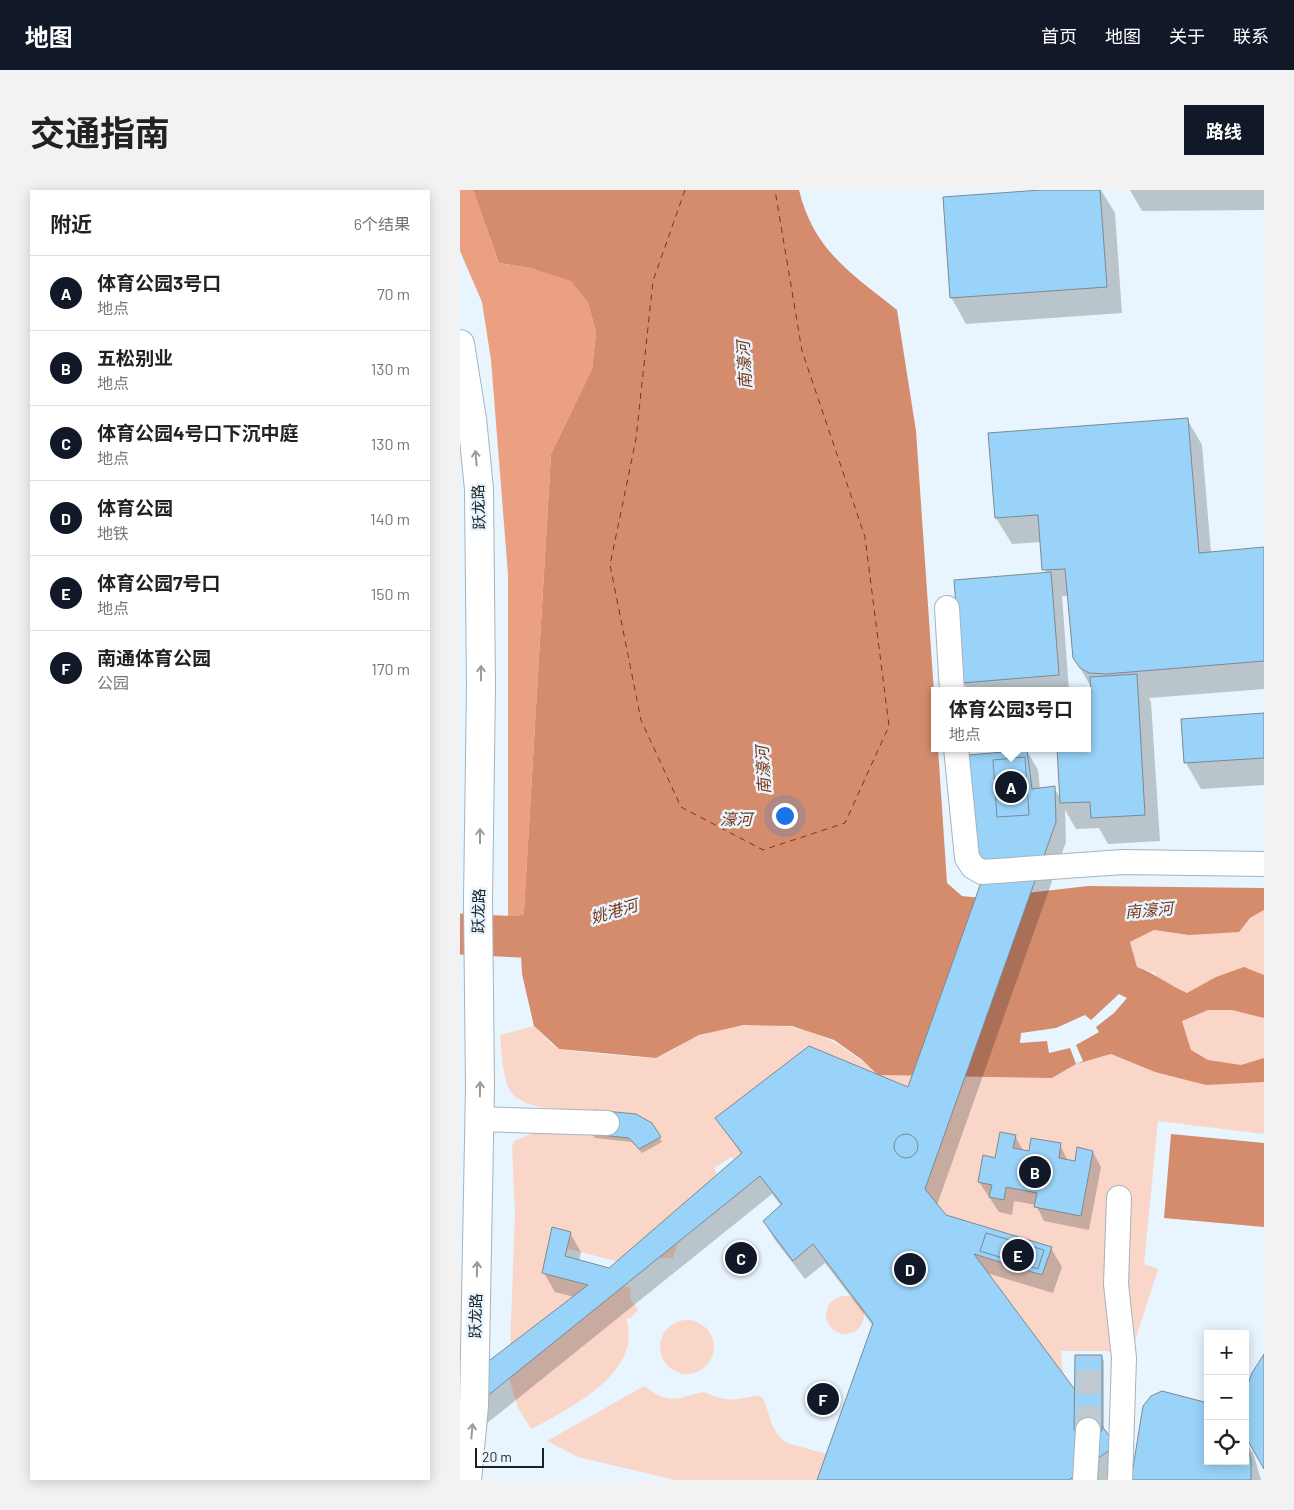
<!DOCTYPE html>
<html lang="zh">
<head>
<meta charset="utf-8">
<style>
  :root { --surface:#fff; --page:#f2f2f2; --text:#222; --muted:#767676; --line:#e0e0e0; --accent:#111827 }
  body { margin:0; font-family:Barlow,"Noto Sans SC",sans-serif; background:var(--page); color:var(--text) }
  .controls { position:absolute; right:15px; bottom:15px; display:grid; overflow:hidden; border-radius:0px; box-shadow:0 2px 12px #0003 }
  .controls button { width:45px; height:45px; display:grid; place-items:center; padding:0; border:0; border-bottom:1px solid var(--line); background:var(--surface); color:var(--text); font:25px sans-serif }
  .scale { position:absolute; left:15px; bottom:12px; width:69px; box-sizing:border-box; padding-left:5px; border:2px solid #1b2023; border-top:0; font-size:14px; line-height:18px; white-space:nowrap; color:#1b2023; -webkit-text-stroke:4px #e8f5fe; paint-order:stroke }
  .you { position:absolute; left:324px; top:625px; width:18px; height:18px; margin:-12px; border:4px solid #fff; border-radius:50%; background:#1a73e8; box-shadow:0 0 0 8px #1a73e833 }
  .badge { display:grid; place-items:center; width:32px; height:32px; border-radius:50%; background:var(--accent); color:#fff; font-size:16px; font-weight:700 }
  .pin { position:absolute; translate:-50% -50%; border:2px solid #fff; box-shadow:0 1px 5px #0006 }
  .popup { position:absolute; left:471px; top:497px; width:160px; height:65px; box-sizing:border-box; display:grid; place-content:center; border-radius:0px; background:var(--surface); filter:drop-shadow(0 1px 4px #0005); font-size:16px; white-space:nowrap; color:var(--muted) }
  .popup b { font-size:19px; color:var(--text) }
  .popup::after { content:''; position:absolute; left:50%; top:100%; margin-left:-10px; border:10px solid transparent; border-top-color:var(--surface) }
  .list { margin:0; padding:0; list-style:none }
  h2 { display:flex; justify-content:space-between; align-items:center; height:65px; margin:0; padding:0 20px; font-size:21px }
  h2 small { font-size:16px; font-weight:400; color:var(--muted) }
  .list li { display:grid; grid-template-columns:32px 1fr auto; gap:15px; align-items:center; box-sizing:border-box; height:75px; padding:0 20px; border-top:1px solid var(--line) }
  .list b { display:block; font-size:19px; white-space:nowrap }
  .list p { margin:0; font-size:16px; white-space:nowrap; color:var(--muted) }
  .list em { font-size:16px; font-style:normal; color:var(--muted) }
  .icon { flex:none; width:28px; height:28px; fill:none; stroke:currentColor; stroke-width:2; stroke-linecap:round; stroke-linejoin:round }
  .map { position:relative; flex:none; width:804px; height:1290px; overflow:hidden; border-radius:0px }
  header { display:flex; align-items:center; gap:30px; box-sizing:border-box; height:70px; padding:0 25px; background:var(--accent); color:#fff }
  header strong { font-size:24px }
  nav { display:flex; gap:28px; margin-inline-start:auto; font-size:18px }
  .intro { display:flex; align-items:center; justify-content:space-between; box-sizing:border-box; height:120px; padding:0 30px }
  h1 { margin:0; font-size:35px }
  .button { padding:12px 22px; border-radius:0px; background:var(--accent); color:#fff; font-size:18px; font-weight:700 }
  main { display:flex; gap:30px; padding:0 30px }
  aside { flex:1; background:var(--surface); border-radius:0px; box-shadow:0 2px 12px #0003 }
  .map>svg:first-child { display:block }
  .green { fill:#f9d6c8 }
  .forest { fill:#eba081 }
  .water { fill:#d58c6d }
  .pier { fill:#e8f5fe }
  .shadow { fill:#0003 }
  .lines { fill:none; stroke-linecap:round; stroke-linejoin:round }
  .river { stroke:#d58c6d; stroke-width:41 }
  .ferry { stroke:#793516; stroke-width:1; stroke-dasharray:6 5; stroke-linecap:butt }
  .building { fill:#99d3f9; stroke:#7d8991 }
  .minor-tunnel { stroke:#bfcad2; stroke-width:24; stroke-dasharray:24 12; stroke-linecap:butt }
  .minor-casing { stroke:#a7b3bc; stroke-width:26 }
  .major-casing { stroke:#a7b3bc; stroke-width:30 }
  .minor { stroke:#fff; stroke-width:24 }
  .major { stroke:#fff; stroke-width:28 }
  .oneway { stroke:#989b9c }
  .labels { text-anchor:middle; stroke-width:5; stroke-linejoin:round; paint-order:stroke }
  .street-label { font-size:15px; fill:#1b2023; stroke:#e8f5fe }
  .water-label { font-size:16px; font-style:italic; fill:#793516; stroke:#e8f5fe }
</style>
</head>
<body>
<header>
<strong>地图</strong>
<nav><a>首页</a><a>地图</a><a>关于</a><a>联系</a></nav>
</header>
<div class="intro"><h1>交通指南</h1><a class="button">路线</a></div>
<main>
<aside>
<h2>附近<small>6个结果</small></h2>
<ul class="list">
<li><span class="badge">A</span><div><b>体育公园3号口</b><p>地点</p></div><em>70 m</em></li>
<li><span class="badge">B</span><div><b>五松别业</b><p>地点</p></div><em>130 m</em></li>
<li><span class="badge">C</span><div><b>体育公园4号口下沉中庭</b><p>地点</p></div><em>130 m</em></li>
<li><span class="badge">D</span><div><b>体育公园</b><p>地铁</p></div><em>140 m</em></li>
<li><span class="badge">E</span><div><b>体育公园7号口</b><p>地点</p></div><em>150 m</em></li>
<li><span class="badge">F</span><div><b>南通体育公园</b><p>公园</p></div><em>170 m</em></li>
</ul>
</aside>
<div class="map">
<svg width="804" height="1290" viewBox="0 0 804 1290">
  <rect width="100%" height="100%" fill="#e8f5fe"/>
  <g class="green">
    <path d="M804,720V944L698,931L684,1074L698,1079L669,1170L647,1161H601L603,1184L656,1255L609,1290H215L118,1267L87,1251L184,1196C210,1216 216,1208 244,1202C255,1207 266,1211 279,1209C287,1208 295,1204 302,1207C311,1224 309,1241 327,1253L377,1267L499,1210L305,988L288,983L271,967L254,978L258,988L219,1048L213,1068H195L176,1076L96,1056L92,1077L171,1098L170,1108L178,1120L171,1128L166,1129C184,1182 110,1218 72,1239L70,1237L58,1218L49,1188L55,1023L52,957L54,951L76,942L131,944L134,920C109,917 57,925 47,894C42,879 42,861 40,845L74,836C81,843 91,855 99,859C106,861 192,869 197,867C213,862 226,850 241,845C312,823 365,835 418,885L592,888L616,874L651,864L695,882L731,860L722,831L695,783L677,777L670,752L694,740L729,745L790,728Z"/>
    <circle cx="385" cy="1125" r="19"/>
    <circle cx="227" cy="1157" r="27"/>
  </g>
  <path class="forest" d="M0,0H13L39,73L70,78L111,90L128,113L136,142L132,179L91,264L63,737L48,739V384L31,170L22,112L0,61Z"/>
  <g class="water">
    <path d="M13,0H339C354,61 391,83 437,120L456,241L475,517V558H478L487,693L502,706L522,708L628,696L804,698V720L790,728L779,742L729,745L694,740L670,752L677,777C697,784 708,795 727,803L756,787L784,777L804,785V828L772,820H748L722,831L731,860L748,870L781,875L804,868V892L746,895L695,882L651,864L616,874L592,888L418,885L401,869L374,850L332,836L284,835L239,845L196,868L99,859L74,836L62,784L60,747L63,737L91,264L132,179L136,142L128,113L111,91L70,78L39,73Z"/>
    <path d="M711,944L804,953V1037L704,1028Z"/>
  </g>
  <path class="pier" d="M659,804L667,808L654,823L636,837L639,842L616,855L623,871L616,874L610,858L589,863L587,851L560,853L561,843L596,838L625,825L631,830Z"/>
  <g class="shadow">
    <path d="M598,0H641L655,23L662,123L506,134L491,107Z"/>
    <path d="M670,0H804V20L682,21Z"/>
    <path d="M727,229L742,255L751,363L804,359V499L689,508L691,512L700,651L648,654L639,638L616,639L605,620L606,652L477,1015L485,1026L591,1058L602,1077L593,1103L527,1083L634,1228L641,1166L644,1171V1241L666,1275L646,1290H358L413,1136L365,1073L345,1089L315,1050L304,1031L322,1017L312,1004L0,1255V1195L114,1107L95,1102L84,1083L110,1043L121,1062L119,1071L149,1079L282,965L257,928L449,899L567,561L578,580L580,599L594,598L601,609L627,558L631,497L614,467L609,406H602L609,501H508L504,492L586,384L581,352L552,354L536,328Z"/>
    <path d="M804,525V595L741,599L726,573L723,530Z"/>
    <path d="M191,934L202,952L182,963L172,952L135,948L132,944Z"/>
    <path d="M555,946L564,962L570,963L600,955L608,971L616,973L633,962L641,977L629,1040L584,1031L576,1015L554,1011L552,1025L539,1022L519,992Z"/>
    <path d="M702,1202L748,1214V1271H785V1251L793,1263L801,1290H672Z"/>
  </g>
  <g class="lines">
    <path class="river" d="M0,744L60,747L114,732"/>
    <path class="ferry" d="M225,0L193,91L176,249L150,375L181,530L221,617L303,660L385,633L429,536L405,347L342,161L315,0"/>
  </g>
  <g class="building">
    <path d="M581,0H640L647,97L490,108L483,7Z"/>
    <path d="M728,228L739,363L804,357V471L646,484L629,483L620,478L613,468L605,379L582,380L578,325L535,328L528,243Z"/>
    <path d="M591,382L599,485L502,493L494,390Z"/>
    <path d="M677,484L685,625L631,628L630,612L600,613L597,558H627V504H631L630,487Z"/>
    <path d="M804,523V568L724,573L721,529Z"/>
    <path d="M567,560L572,599L595,596L596,632L465,999L486,1025L592,1057L582,1085L514,1064L656,1255L609,1290H357L413,1133L353,1054L333,1071L303,1031L322,1014L300,986L0,1228V1193L128,1095L82,1083L92,1037L111,1042L105,1066L149,1078L282,963L255,928L349,856L448,897L528,673L504,662L497,566Z"/>
    <path d="M565,567L569,625L537,627L533,570Z"/>
    <path d="M134,920L176,924L192,933L201,947L179,959L169,948L131,944Z"/>
    <path d="M540,942L556,945L553,958L569,961L571,948L601,953L599,968L615,971L617,957L633,961L621,1026L574,1017L577,1003L546,997L544,1010L529,1007L532,995L518,992L523,965L535,968Z"/>
    <circle cx="446" cy="956" r="12"/>
    <path d="M526,1043L584,1060L578,1079L520,1061Z"/>
    <path d="M804,1164V1279L788,1251L785,1238L786,1199L792,1183Z"/>
    <path d="M615,1165H642V1241L614,1240Z"/>
    <path d="M702,1201L748,1213V1271H785V1252L791,1269V1290H671L683,1216L691,1206Z"/>
  </g>
  <g class="lines">
    <path class="minor-tunnel" d="M628,1240L629,1167"/>
    <g class="minor-casing">
      <g id="minor">
        <path d="M487,418L492,501"/>
        <path d="M496,558L507,668L513,677L522,682L663,672L804,674"/>
        <path d="M19,929L147,933"/>
        <path d="M659,1008L656,1094L664,1168L660,1290"/>
        <path d="M625,1290L628,1240"/>
      </g>
    </g>
    <g class="major-casing">
      <path id="major" d="M0,154L12,229L19,299L21,496L18,712L20,897L14,1216L7,1290"/>
    </g>
    <use href="#minor" class="minor"/>
    <use href="#major" class="major"/>
  </g>
  <defs><path id="oneway-shaft" d="M-6 0H5M1.5-3L5.5 0L1.5 3" fill="none" stroke-width="1.6" stroke-linecap="round" stroke-linejoin="round" transform="scale(1.25)"/></defs>
  <g class="oneway">
    <use href="#oneway-shaft" transform="translate(16 268) rotate(-95)"/>
    <use href="#oneway-shaft" transform="translate(21 483) rotate(-90)"/>
    <use href="#oneway-shaft" transform="translate(20 646) rotate(-90)"/>
    <use href="#oneway-shaft" transform="translate(20 899) rotate(-89)"/>
    <use href="#oneway-shaft" transform="translate(17 1079) rotate(-89)"/>
    <use href="#oneway-shaft" transform="translate(12 1241) rotate(-85)"/>
  </g>
  <g class="labels">
    <g class="street-label">
      <text transform="translate(19 317) rotate(-92)" y="5">跃龙路</text>
      <text transform="translate(19 721) rotate(-89)" y="5">跃龙路</text>
      <text transform="translate(16 1126) rotate(-89)" y="5">跃龙路</text>
    </g>
    <g class="water-label">
      <text transform="translate(284 175) rotate(-93)" y="6">南濠河</text>
      <text transform="translate(303 580) rotate(-93)" y="6">南濠河</text>
      <text x="276" y="635">濠河</text>
      <text transform="translate(689 720) rotate(-5)" y="6">南濠河</text>
      <text transform="translate(154 721) rotate(-16)" y="6">姚港河</text>
    </g>
  </g>
</svg>
<div class="controls">
<button>+</button>
<button>−</button>
<button><svg class="icon" aria-label="locate" viewBox="0 0 24 24"><circle cx="12" cy="12" r="6"/><path d="M12 2v4M12 18v4M2 12h4M18 12h4"/></svg></button>
</div>
<div class="scale">20 m</div>
<div class="you"></div>
<div class="pin badge" style="left:551px;top:597px">A</div>
<div class="popup"><b>体育公园3号口</b>地点</div>
<div class="pin badge" style="left:575px;top:982px">B</div>
<div class="pin badge" style="left:281px;top:1068px">C</div>
<div class="pin badge" style="left:450px;top:1079px">D</div>
<div class="pin badge" style="left:558px;top:1065px">E</div>
<div class="pin badge" style="left:363px;top:1209px">F</div>
</div>
</main>
</body>
</html>
